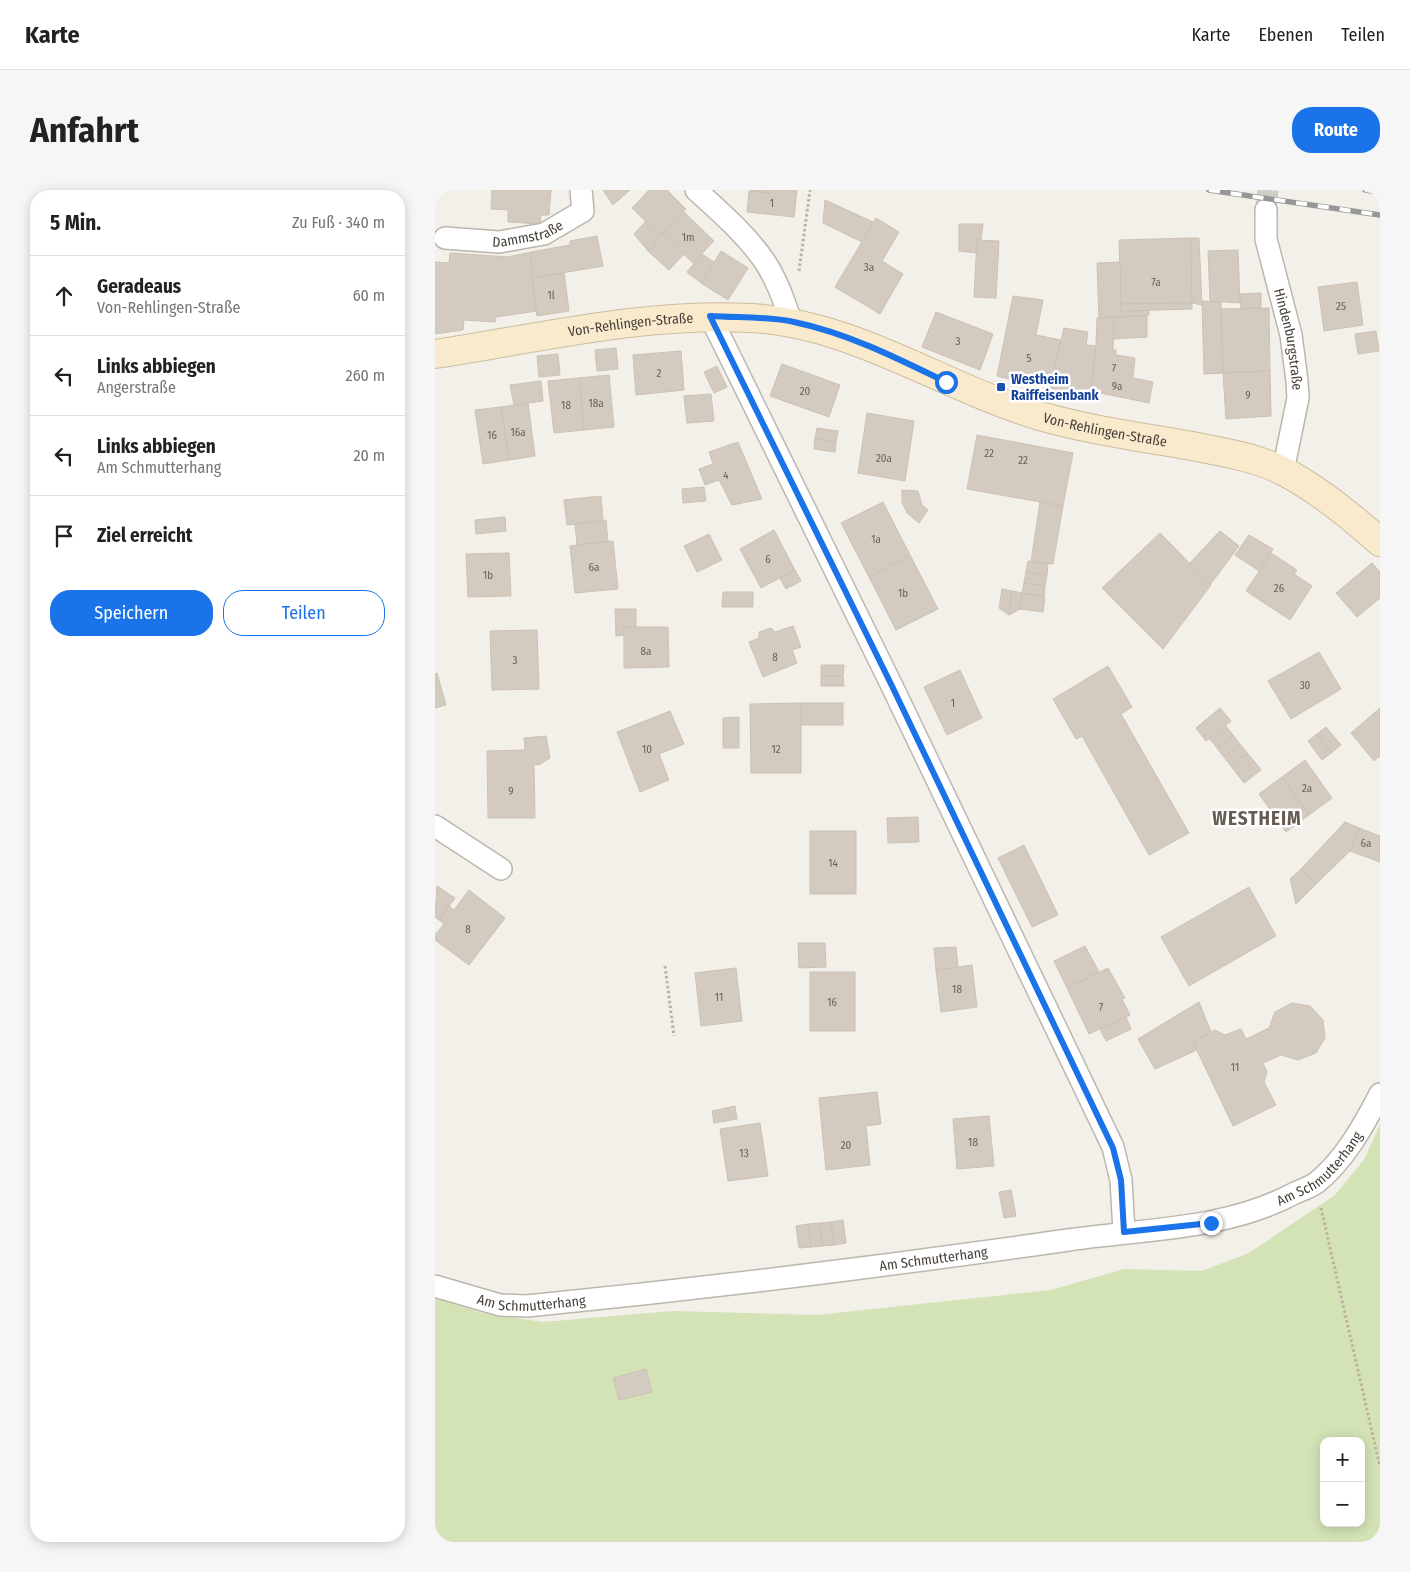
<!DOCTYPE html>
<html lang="de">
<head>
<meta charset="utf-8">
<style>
  :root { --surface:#fff; --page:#f6f6f6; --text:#222; --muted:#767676; --line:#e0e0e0; --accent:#1a73e8 }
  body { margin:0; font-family:"Fira Sans Condensed",sans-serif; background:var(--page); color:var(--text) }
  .controls { position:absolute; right:15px; bottom:15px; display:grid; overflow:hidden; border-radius:10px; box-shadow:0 2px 12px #0003 }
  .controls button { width:45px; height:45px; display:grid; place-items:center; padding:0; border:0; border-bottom:1px solid var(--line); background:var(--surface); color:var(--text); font:25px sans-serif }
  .stop { position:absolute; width:15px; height:15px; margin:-11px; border:4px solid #1a73e8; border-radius:50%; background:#fff }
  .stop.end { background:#1a73e8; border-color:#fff; box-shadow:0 1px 5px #0008 }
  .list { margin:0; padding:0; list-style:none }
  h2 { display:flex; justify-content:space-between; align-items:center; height:65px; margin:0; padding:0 20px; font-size:21px }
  h2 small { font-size:16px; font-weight:400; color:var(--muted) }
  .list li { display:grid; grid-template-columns:32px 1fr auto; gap:15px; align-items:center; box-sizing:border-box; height:80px; padding:0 20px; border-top:1px solid var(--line) }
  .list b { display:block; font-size:19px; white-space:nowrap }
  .list p { margin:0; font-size:16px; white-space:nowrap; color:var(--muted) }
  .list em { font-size:16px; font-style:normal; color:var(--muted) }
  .actions { display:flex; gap:10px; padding:15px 20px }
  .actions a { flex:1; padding:11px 0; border:1px solid var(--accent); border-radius:20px; text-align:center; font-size:18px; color:var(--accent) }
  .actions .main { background:var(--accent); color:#fff }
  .icon { flex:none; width:28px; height:28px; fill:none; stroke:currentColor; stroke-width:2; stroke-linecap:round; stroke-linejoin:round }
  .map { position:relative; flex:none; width:945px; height:1352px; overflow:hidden; border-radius:20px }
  header { display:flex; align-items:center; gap:30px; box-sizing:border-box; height:70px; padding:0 25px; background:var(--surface); border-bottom:1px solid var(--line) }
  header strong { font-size:24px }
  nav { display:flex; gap:28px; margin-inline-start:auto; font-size:18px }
  .intro { display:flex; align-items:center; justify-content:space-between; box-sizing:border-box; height:120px; padding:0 30px }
  h1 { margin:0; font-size:35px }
  .button { padding:12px 22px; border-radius:20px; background:var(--accent); color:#fff; font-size:18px; font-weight:700 }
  main { display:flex; gap:30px; padding:0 30px }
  aside { flex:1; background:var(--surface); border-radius:20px; box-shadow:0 2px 12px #0003 }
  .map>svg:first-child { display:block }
  .green { fill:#d3e3b6; fill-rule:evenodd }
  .building { fill:#d3cac0; stroke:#cdc1b4 }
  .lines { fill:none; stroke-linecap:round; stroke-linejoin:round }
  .street-tunnel { stroke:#d0ccc6; stroke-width:21; stroke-dasharray:21 11; stroke-linecap:butt }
  .street-casing { stroke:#bdb6ad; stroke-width:24 }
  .secondary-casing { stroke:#cdbd9e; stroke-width:30 }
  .path { stroke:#beb09f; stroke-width:3; stroke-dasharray:2.5 2.5; stroke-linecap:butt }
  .street { stroke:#fff; stroke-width:21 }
  .secondary { stroke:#f9eacd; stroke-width:28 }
  .rail-casing { stroke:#979797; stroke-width:5.5 }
  .rail { stroke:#fff; stroke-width:4; stroke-dasharray:11; stroke-linecap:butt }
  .route { stroke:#1a73e8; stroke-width:6 }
  .transit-dot { fill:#1a4fb4; stroke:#fff; stroke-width:2 }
  .labels { text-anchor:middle; stroke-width:5; stroke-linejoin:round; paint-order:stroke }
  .number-label { font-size:11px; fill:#69625a }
  .street-label { font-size:14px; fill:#463f38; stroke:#fff }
  .transit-label { font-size:14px; font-weight:bold; fill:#164399; stroke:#fff; text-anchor:start }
  .district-label { font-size:19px; font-weight:bold; letter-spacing:1px; fill:#675c51; stroke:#fff }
</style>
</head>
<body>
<header>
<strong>Karte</strong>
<nav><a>Karte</a><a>Ebenen</a><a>Teilen</a></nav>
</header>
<div class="intro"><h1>Anfahrt</h1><a class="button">Route</a></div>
<main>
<aside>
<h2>5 Min.<small>Zu Fuß · 340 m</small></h2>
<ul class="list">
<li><svg class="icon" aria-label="ahead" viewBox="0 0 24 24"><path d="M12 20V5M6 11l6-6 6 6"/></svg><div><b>Geradeaus</b><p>Von-Rehlingen-Straße</p></div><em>60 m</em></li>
<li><svg class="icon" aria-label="left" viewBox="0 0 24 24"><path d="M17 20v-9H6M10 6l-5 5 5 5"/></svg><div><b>Links abbiegen</b><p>Angerstraße</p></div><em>260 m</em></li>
<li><svg class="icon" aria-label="left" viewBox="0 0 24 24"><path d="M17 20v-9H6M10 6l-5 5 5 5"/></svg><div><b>Links abbiegen</b><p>Am Schmutterhang</p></div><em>20 m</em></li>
<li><svg class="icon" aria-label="arrive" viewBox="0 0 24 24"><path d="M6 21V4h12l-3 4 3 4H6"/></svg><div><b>Ziel erreicht</b></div></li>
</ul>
<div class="actions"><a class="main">Speichern</a><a>Teilen</a></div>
</aside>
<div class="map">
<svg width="945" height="1352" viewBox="0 0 945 1352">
  <rect width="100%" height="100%" fill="#f3efe9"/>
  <path class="green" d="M945,934V1352H0V1107L47,1123L108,1132L238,1121L382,1125L616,1100L689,1079L767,1081L814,1063L900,1005L930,968ZM889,1251H926V1333H889Z"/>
  <g class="building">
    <path d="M57,0H116L114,25H106L105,34L73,32V20L56,19Z"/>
    <path d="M168,0H195L178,15Z"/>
    <path d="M214,0H232L251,19L225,45L197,18Z"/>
    <path d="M314,0H335V3Z"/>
    <path d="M335,0H362L359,27L312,22L314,1L335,3Z"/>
    <path d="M390,10L438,32L427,52L388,33Z"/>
    <path d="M248,21L279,51L258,73L227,44Z"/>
    <path d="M441,28L464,42L447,71L468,84L445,124L400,97Z"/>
    <path d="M211,31L225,45L214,62L199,44Z"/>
    <path d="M524,34H548L546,50H542L541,63L524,61Z"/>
    <path d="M227,44L249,64L234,80L214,62Z"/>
    <path d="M162,46L168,76L97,88L96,62L135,55V51Z"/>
    <path d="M756,48L757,113L686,114L684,50Z"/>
    <path d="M756,48H764L767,115L757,113Z"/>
    <path d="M542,50L564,51L561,108L539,107Z"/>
    <path d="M803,60L805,113L775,111L773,61Z"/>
    <path d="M286,61L313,78L293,110L266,93Z"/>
    <path d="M96,62L97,88L102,121L61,127L60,132L29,130L28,140L0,144V72L14,73L15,63L73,67Z"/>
    <path d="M267,64L279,72L266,93L252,82Z"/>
    <path d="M685,72L686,121L714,120V125L664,128L662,73Z"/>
    <path d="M129,83L134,121L102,126L97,88Z"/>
    <path d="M922,92L928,135L889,141L883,97Z"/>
    <path d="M826,103V118L806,119L805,104Z"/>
    <path d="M578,106L608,110L601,145L626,150L616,193L603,191V196L562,186Z"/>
    <path d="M767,111L786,112L788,183L769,184Z"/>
    <path d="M757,113V119L686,121V114Z"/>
    <path d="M834,118L835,181L788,183L786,119Z"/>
    <path d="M501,122L558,144L545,180L487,157Z"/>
    <path d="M712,126V147L678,149L679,127Z"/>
    <path d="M679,127L678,160H681V165L700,168L698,188L718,192L714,213L656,201L661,156L662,128Z"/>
    <path d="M629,138L653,142L651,155L661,156L655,207L615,198Z"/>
    <path d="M941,141L944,161L923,164L920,144Z"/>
    <path d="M181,158L183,179L162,181L160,160Z"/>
    <path d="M246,161L249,200L201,205L198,165Z"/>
    <path d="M123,164L125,185L104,187L102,166Z"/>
    <path d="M347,174L405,195L394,227L335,206Z"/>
    <path d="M282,176L292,197L279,203L269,182Z"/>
    <path d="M835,181L836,226L791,229L788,183Z"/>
    <path d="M174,185L179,237L149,240L144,188Z"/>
    <path d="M144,188L149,240L119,243L113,191Z"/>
    <path d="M106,191L108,211L79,215L75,195Z"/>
    <path d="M276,204L279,231L252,233L249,206Z"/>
    <path d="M93,213L100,266L74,270L66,217Z"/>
    <path d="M66,217L74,270L48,274L40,220Z"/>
    <path d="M432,223L479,231L470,291L423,283Z"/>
    <path d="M382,238L403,241L401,252L380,248Z"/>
    <path d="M542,245L638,263L628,316L532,299Z"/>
    <path d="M380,248L401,252L400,262L379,259Z"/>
    <path d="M303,252L327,309L297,315L284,290L270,295L264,279L278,274L274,262Z"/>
    <path d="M269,297L271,311L248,313L247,299Z"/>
    <path d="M467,300L483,301L487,315L493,320L484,333L472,323L467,312Z"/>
    <path d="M166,306L168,331L132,335L129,310Z"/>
    <path d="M448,312L475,365L434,387L406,333Z"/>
    <path d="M605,312L628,316L618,374L596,372Z"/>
    <path d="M70,327L71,341L41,344L40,330Z"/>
    <path d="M171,330L173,352L142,355L140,334Z"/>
    <path d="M339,340L360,380L326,398L305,359Z"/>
    <path d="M785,341L804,356L775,395L754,374Z"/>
    <path d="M725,343L776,395L728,459L667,398Z"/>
    <path d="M274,344L287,370L262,382L249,356Z"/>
    <path d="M814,345L838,359L824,381L800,365Z"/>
    <path d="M178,351L183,399L140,403L135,356Z"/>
    <path d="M74,363L76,406L33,407L31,364Z"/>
    <path d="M836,363L862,380L859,384L877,396L855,430L811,401Z"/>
    <path d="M475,365L503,419L461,440L434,387Z"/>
    <path d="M593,371L613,374L612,385L591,382Z"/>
    <path d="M937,373L945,382V408L922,427L901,403Z"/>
    <path d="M360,380L366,391L351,399L345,388Z"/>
    <path d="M591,382L612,385L610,396L589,393Z"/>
    <path d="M589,393L610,396L609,406L587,403Z"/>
    <path d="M567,399L577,401L574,425L564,418Z"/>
    <path d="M577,401L587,403L585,419L574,425Z"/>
    <path d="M288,402H318V417H287Z"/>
    <path d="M587,403L610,407L608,422L585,419Z"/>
    <path d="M180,419H201V437H189V445L181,446Z"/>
    <path d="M358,436L366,457L357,460L362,473L328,487L314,452L324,448V442L336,438L340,442Z"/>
    <path d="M189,437H233L234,477L189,478Z"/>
    <path d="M102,440L104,499L57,500L55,441Z"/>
    <path d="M884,462L906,499L856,529L833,491Z"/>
    <path d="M386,475H409L408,486H386Z"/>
    <path d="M673,476L697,517L686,524L754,643L714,665L647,546L641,549L618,509Z"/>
    <path d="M525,480L547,528L512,545L489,497Z"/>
    <path d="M2,483L11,515L0,518V484Z"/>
    <path d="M386,486H408L409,496H386Z"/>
    <path d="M366,513V583H316L315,514Z"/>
    <rect x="366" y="513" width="42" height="22"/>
    <path d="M785,518L796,531L771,551L761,538Z"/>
    <path d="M945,518V566L939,571L916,543Z"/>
    <path d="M235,521L249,554L224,564L234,590L205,602L182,542Z"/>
    <path d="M304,527V558H288V528Z"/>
    <path d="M791,536L798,545L782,558L775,549Z"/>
    <path d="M891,537L906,555L896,563L882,544Z"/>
    <path d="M882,544L896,563L887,570L873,551Z"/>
    <path d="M798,545L805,554L789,567L782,558Z"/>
    <path d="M111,546L115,568L104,575L99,574L100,628H53L52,561L90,560L89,548Z"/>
    <path d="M805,554L812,563L796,576L789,567Z"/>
    <path d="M812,563L819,571L802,584L796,576Z"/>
    <path d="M870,570L897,608L874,625L847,587Z"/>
    <path d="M819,571L826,580L809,593L802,584Z"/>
    <path d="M847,587L874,625L851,642L824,604Z"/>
    <path d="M483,627L484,652L453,653L452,628Z"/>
    <path d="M910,632L924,638L915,661L881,694L866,679Z"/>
    <path d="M924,638L945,646V672L915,661Z"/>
    <rect x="375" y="641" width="46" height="63"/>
    <path d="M589,655L623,725L597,737L563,668Z"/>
    <path d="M866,679L881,694L861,714L855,689Z"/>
    <path d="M2,696L20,708L4,730L0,727Z"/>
    <path d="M814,697L841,746L754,796L726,747Z"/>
    <path d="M34,700L70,728L34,775L0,750V745L9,734L4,730L14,716L19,720Z"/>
    <path d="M363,753H390L391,777L364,778Z"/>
    <path d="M650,756L664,782L632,798L619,771Z"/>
    <path d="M521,757L523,777L501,780L499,758Z"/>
    <path d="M537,775L542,817L506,822L501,780Z"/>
    <path d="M301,778L307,831L266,836L260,783Z"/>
    <path d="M673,778L690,808L687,809L695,825L654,844L632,798Z"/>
    <rect x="375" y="782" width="45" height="59"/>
    <path d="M764,812L776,842L758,852L762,860L720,879L703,849Z"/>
    <path d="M857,813L875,816L888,830L890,848L881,863L863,870L846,865L828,873L832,882L829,892L841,915L798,936L758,852L780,840L790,845L806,839L811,849L834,838L840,822Z"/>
    <path d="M691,827L696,839L671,851L665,839Z"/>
    <path d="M442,902L446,934L431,936L435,975L391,980L384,908Z"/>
    <path d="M300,916L302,929L279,933L277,921Z"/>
    <path d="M554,926L559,976L522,979L518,929Z"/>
    <path d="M325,933L333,986L293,991L285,939Z"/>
    <path d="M576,1000L581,1026L569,1028L564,1002Z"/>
    <path d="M408,1030L411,1053L399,1055L396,1032Z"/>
    <path d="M396,1032L399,1055L387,1056L385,1033Z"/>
    <path d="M385,1033L387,1056L376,1057L373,1034Z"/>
    <path d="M373,1034L376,1057L364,1058L361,1036Z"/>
    <path d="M211,1179L217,1202L184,1210L178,1188Z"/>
  </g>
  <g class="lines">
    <path class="street-tunnel" d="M831,20L833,0"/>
    <g class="street-casing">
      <g id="street">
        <path d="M261,0C285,22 312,45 330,72C342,90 349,111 356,131"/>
        <path id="s1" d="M831,20V49L856,145L862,191L863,208L848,281"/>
        <path id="s2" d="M10,48L64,52L109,44L148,21L146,0"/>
        <path d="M275,126L456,494L678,957L686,990L689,1042"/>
        <path d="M0,636L66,679"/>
        <path id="s3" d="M0,1096L65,1115L92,1116C273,1098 453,1076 633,1050C709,1039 791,1040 860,1003C867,1000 875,997 881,993C909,971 929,935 945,904"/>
      </g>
    </g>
    <g class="secondary-casing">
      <g id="secondary">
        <path id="s4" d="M0,164C105,148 210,122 317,128C421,134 507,197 605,226C654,240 706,247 757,256C787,262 820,267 848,281C881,298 917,327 945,352"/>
      </g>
    </g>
    <g class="path">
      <path d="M364,81L375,0"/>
      <path d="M230,776L239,846"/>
      <path d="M886,1018L945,1277"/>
    </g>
    <use href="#street" class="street"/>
    <use href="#secondary" class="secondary"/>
    <g class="rail-casing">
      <g id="rail">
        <path d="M774,0L945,25"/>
        <path d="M930,0L945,2"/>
      </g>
    </g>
    <use href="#rail" class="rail"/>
  </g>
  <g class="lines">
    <path class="route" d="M511,192C462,168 412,143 359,132C332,126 302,128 275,126L456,494L678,958L686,990L689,1042L776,1033"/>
  </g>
  <rect class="transit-dot" x="561" y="192" width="10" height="10" rx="2.5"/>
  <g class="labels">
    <g class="number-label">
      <text x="337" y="17">1</text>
      <text x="253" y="51">1m</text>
      <text x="434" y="81">3a</text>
      <text x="721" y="96">7a</text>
      <text x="116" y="109">1l</text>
      <text x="906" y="120">25</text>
      <text x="523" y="155">3</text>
      <text x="594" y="172">5</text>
      <text x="679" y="182">7</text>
      <text x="224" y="187">2</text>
      <text x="682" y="200">9a</text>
      <text x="370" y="205">20</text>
      <text x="813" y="209">9</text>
      <text x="161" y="217">18a</text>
      <text x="131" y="219">18</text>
      <text x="83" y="246">16a</text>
      <text x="57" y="249">16</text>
      <text x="554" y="267">22</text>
      <text x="449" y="272">20a</text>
      <text x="588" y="274">22</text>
      <text x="291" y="289">4</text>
      <text x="441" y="353">1a</text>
      <text x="333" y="373">6</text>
      <text x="159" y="381">6a</text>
      <text x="53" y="389">1b</text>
      <text x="844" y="402">26</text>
      <text x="468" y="407">1b</text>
      <text x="211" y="465">8a</text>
      <text x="340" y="471">8</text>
      <text x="80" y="474">3</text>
      <text x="870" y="499">30</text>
      <text x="518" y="517">1</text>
      <text x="212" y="563">10</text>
      <text x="341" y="563">12</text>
      <text x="872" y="602">2a</text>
      <text x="76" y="605">9</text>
      <text x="931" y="657">6a</text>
      <text x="398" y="677">14</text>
      <text x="33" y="743">8</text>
      <text x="522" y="803">18</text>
      <text x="284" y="811">11</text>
      <text x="397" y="816">16</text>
      <text x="666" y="821">7</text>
      <text x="800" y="881">11</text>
      <text x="538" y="956">18</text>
      <text x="411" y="959">20</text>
      <text x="309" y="967">13</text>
    </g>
    <g class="street-label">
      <text dy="5" stroke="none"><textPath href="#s2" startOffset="84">Dammstraße</textPath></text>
      <text dy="5" stroke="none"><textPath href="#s4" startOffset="198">Von-Rehlingen-Straße</textPath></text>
      <text dy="5" stroke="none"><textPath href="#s1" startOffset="132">Hindenburgstraße</textPath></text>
      <text dy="5" stroke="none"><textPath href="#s4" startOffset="692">Von-Rehlingen-Straße</textPath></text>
      <text dy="5" stroke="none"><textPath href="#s3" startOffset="908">Am Schmutterhang</textPath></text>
      <text dy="5" stroke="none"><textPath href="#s3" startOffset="504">Am Schmutterhang</textPath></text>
      <text dy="5" stroke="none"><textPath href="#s3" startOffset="99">Am Schmutterhang</textPath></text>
    </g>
    <g class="transit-label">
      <text x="576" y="194">Westheim<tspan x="576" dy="16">Raiffeisenbank</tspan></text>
    </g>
    <g class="district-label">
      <text x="822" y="635">WESTHEIM</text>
    </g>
  </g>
</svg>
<div class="controls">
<button>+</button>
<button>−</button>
</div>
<div class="stop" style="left:511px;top:192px"></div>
<div class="stop end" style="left:776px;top:1033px"></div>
</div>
</main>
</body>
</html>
